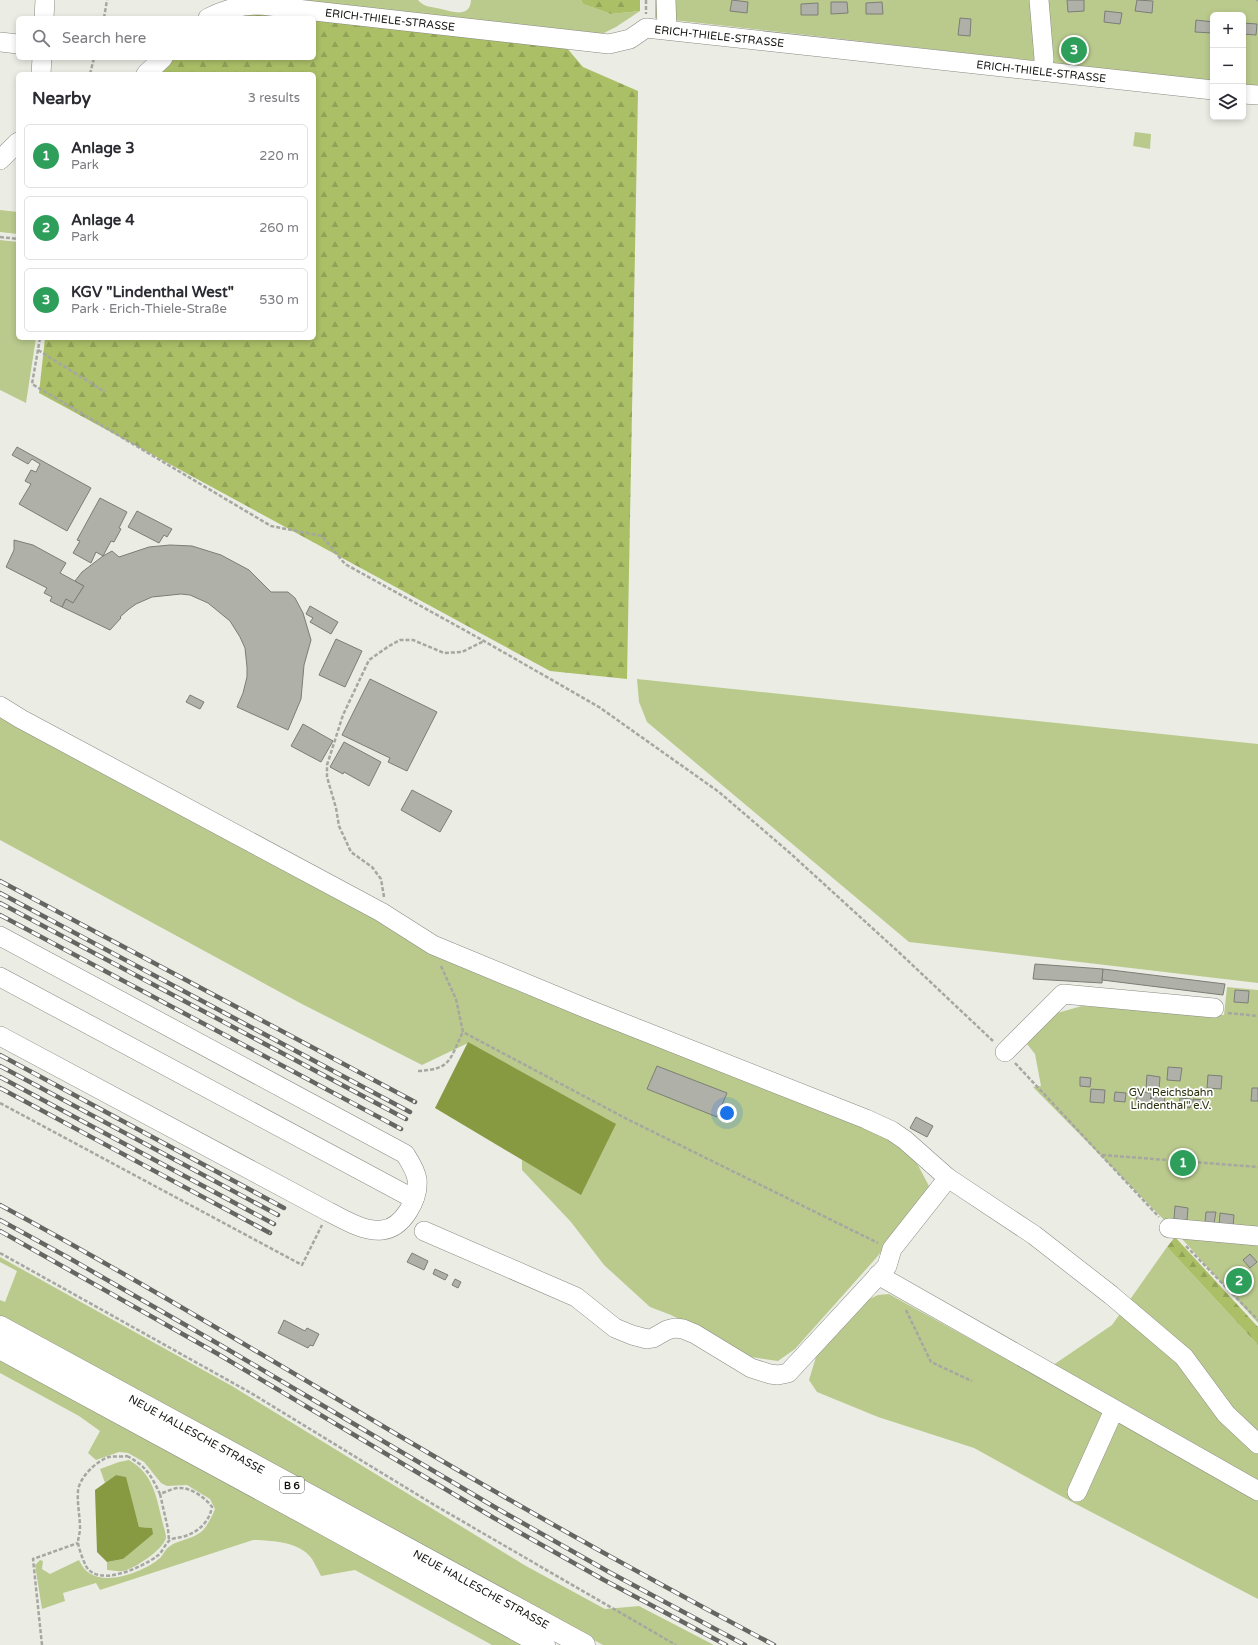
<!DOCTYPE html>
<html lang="en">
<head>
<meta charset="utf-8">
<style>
  :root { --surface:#fff; --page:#f7f7f7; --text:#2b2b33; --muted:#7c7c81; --line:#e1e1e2; --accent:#1a73e8 }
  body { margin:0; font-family:"Varela Round",sans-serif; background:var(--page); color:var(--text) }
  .controls { position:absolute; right:12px; top:12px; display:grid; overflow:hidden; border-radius:6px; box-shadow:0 2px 6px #0003 }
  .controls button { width:36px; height:36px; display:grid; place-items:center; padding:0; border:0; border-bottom:1px solid var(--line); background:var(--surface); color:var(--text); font:20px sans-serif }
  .you { position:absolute; left:727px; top:1113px; width:14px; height:14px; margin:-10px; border:3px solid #fff; border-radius:50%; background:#1a73e8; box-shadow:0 0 0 6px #1a73e833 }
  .badge { display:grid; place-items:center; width:26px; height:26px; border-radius:50%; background:var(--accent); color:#fff; font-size:13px; font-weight:700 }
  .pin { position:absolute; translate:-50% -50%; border:2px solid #fff; box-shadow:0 1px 4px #0006 }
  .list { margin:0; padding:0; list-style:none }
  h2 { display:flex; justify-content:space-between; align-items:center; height:52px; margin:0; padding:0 16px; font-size:17px }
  h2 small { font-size:13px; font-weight:400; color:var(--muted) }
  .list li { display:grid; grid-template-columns:26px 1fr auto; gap:12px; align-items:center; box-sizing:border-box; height:64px; margin:0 8px 8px; padding:0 8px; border:1px solid var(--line); border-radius:6px }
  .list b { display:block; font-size:15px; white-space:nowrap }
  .list p { margin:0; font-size:13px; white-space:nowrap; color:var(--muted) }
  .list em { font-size:13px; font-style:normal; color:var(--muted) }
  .icon { flex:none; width:22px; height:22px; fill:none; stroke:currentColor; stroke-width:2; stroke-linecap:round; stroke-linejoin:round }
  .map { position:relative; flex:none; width:1258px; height:1645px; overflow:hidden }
  .search { position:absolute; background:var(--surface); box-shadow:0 2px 6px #0003; left:16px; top:16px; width:300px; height:44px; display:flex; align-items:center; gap:10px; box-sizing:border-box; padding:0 14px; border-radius:6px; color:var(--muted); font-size:15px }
  .panel { position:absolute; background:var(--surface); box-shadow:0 2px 6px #0003; left:16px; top:72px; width:300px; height:268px; border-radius:6px }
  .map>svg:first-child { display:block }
  .green { fill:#baca8d }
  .forest { fill:url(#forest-firs) }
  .water { fill:#879941 }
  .building { fill:#afb1a9; stroke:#7c7e76 }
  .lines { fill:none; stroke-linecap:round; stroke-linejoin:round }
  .minor-casing { stroke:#888a82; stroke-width:20 }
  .major-casing { stroke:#888a82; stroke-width:23 }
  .path { stroke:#a6a7a1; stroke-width:2.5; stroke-dasharray:4 2; stroke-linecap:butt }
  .minor { stroke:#fff; stroke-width:19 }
  .major { stroke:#fff; stroke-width:22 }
  .rail-casing { stroke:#656661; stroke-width:4.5 }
  .rail { stroke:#fff; stroke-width:3; stroke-dasharray:9; stroke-linecap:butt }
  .labels { text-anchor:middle; stroke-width:3.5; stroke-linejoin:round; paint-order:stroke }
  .shield { fill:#fff; stroke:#5a5a58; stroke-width:1 }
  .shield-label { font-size:10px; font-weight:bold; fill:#131411 }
  .street-label { font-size:11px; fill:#131411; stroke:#fff }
  .park-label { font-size:11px; fill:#29300a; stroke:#fff }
</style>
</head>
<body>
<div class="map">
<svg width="1258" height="1645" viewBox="0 0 1258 1645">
  <defs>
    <pattern id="forest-firs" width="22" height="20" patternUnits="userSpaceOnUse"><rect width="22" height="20" fill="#abbf67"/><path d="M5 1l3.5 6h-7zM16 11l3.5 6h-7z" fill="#92a358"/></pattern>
  </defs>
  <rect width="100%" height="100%" fill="#ebede5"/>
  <g class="green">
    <path d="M257,0H418C423,7 433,7 441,9C453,12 470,18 471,0H581L583,4L611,14L640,11L616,27L600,35Z"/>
    <path d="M655,0H1258V87L1243,85V15H1213V81L655,18Z"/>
    <path d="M1135,132L1151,134L1150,149L1133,146Z"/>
    <path d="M0,210L18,212V234L0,232Z"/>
    <path d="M0,240L18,242V338H36L26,403L0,390Z"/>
    <path d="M637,679L1258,744V983L909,942L647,722L639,702Z"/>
    <path d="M0,715L316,885L890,1137L910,1150L930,1188L877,1257L795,1349L778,1361L751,1357L671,1315L650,1307L604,1265L571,1222L522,1170V1160L581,1194L468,1043L422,1065L300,1003L0,840Z"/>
    <path d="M1227,987L1258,990V1323L1173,1229L1033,1087L1041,1086L1035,1054L1027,1044L1050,1015L1082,1006L1224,1015Z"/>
    <path d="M1167,1247L1258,1345V1599L1072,1502L974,1448L878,1417L817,1392L809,1380L816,1357L835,1330L859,1304L878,1295L889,1294L1037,1376L1112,1325Z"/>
    <path d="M0,1257L232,1386L526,1566L605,1609L639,1606L714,1645H603L0,1318V1300L5,1302L17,1271L0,1262Z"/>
    <path d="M0,1358L527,1645H492L355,1570L321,1576C318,1570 315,1564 312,1559C299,1541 273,1541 253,1540L100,1590L96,1583L63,1593L65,1601L42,1609L35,1565L40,1560L43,1561L42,1569L50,1574L79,1560C82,1566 85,1571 91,1574C109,1585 145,1571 160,1558C164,1554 165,1549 170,1546C178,1540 189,1540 198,1534C206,1530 212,1516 215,1509L210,1499L187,1485L167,1486L161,1483L144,1462L128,1453L119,1452L96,1460L88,1453L100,1431L79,1416L0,1373Z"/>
    <path d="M129,1460C153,1474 156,1495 162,1520C163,1525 166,1533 166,1538C163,1550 134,1569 123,1571C118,1572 112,1570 107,1570V1562L123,1559L152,1528L139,1527L125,1477L116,1475L105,1483L100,1469L119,1462Z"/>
  </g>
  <g class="forest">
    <path d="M581,0H640V11L611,14L583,4Z"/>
    <path d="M251,13L298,18H225Z"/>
    <path d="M314,20L566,47L583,67L638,91L627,679L550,671L39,393L45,338H314V74H158L175,58H314Z"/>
    <path d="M1175,1237L1258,1327V1345L1167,1247Z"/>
  </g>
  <g class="water">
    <path d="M468,1042L616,1124L581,1195L435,1108Z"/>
    <path d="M116,1475L126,1477L139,1527L152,1528L153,1534L123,1559L107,1562L97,1552L95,1490Z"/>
  </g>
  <g class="building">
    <path d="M732,0L748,2L747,13L730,11Z"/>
    <path d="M1067,0H1084V11L1068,12Z"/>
    <path d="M1137,0L1153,1L1152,13L1135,11Z"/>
    <path d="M831,2H847L848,13L831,14Z"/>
    <path d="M882,2L883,14H866V3Z"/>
    <path d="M818,3V15H801V4Z"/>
    <path d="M1105,11L1122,13L1120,24L1104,22Z"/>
    <path d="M960,18L971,19L970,36L958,35Z"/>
    <path d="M1196,20L1213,22L1212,33L1195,32Z"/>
    <path d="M1243,23L1257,24L1256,35L1243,34Z"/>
    <path d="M17,447L91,488L67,531L19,504L31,484L25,481L31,470L36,472L40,464L32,459L28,464L12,455Z"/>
    <path d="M100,498L127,512L119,528L121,529L114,542L111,541L103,556L96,552L91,563L73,553L80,541L77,540Z"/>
    <path d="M137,511L172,529L167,537L164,535L159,543L128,527Z"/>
    <path d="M14,540L33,545L66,563L60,573L84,586L73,603L66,599L62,607L50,601L52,597L44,593L47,588L6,567L14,550Z"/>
    <path d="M170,545L192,546L221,555L249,570L271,592H288L295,598L303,613L311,640L304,665L301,699L288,730L237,707L243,693L247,677V667L245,648L240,637L230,621L208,603L190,595L181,594L152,597L136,604L129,609L120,617L121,618L110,630L62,607L66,599L73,603L84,586L75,581L82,572L103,556L112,551L119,557L149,547Z"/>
    <path d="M310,606L338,622L331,634L310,622L313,618L306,614Z"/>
    <path d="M336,639L362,651L345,687L319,675Z"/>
    <path d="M370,679L437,712L407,771L388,762L390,758L342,735Z"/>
    <path d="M190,695L204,702L200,709L186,702Z"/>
    <path d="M303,724L333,741L321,762L291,746Z"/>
    <path d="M344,742L381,762L369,786L344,772L343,774L330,767Z"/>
    <path d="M412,790L452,811L440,832L401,810Z"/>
    <path d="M1035,964L1103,969L1102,983L1033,979Z"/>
    <path d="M1103,969L1225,984L1223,995L1102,980Z"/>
    <path d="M1235,990L1249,991L1248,1003L1234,1002Z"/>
    <path d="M657,1066L727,1093L717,1117L647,1089Z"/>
    <path d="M1168,1067L1182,1068L1180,1081L1167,1080Z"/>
    <path d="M1147,1075L1160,1077L1159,1090L1146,1088Z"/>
    <path d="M1208,1075L1222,1076L1221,1089L1207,1088Z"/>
    <path d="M1080,1077L1091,1078L1090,1087L1080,1086Z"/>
    <path d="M1252,1088H1258V1101H1251Z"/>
    <path d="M1091,1089L1105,1090L1104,1103L1090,1102Z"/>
    <path d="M1115,1092L1126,1093L1125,1102L1114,1101Z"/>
    <path d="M1137,1092L1151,1093L1150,1106L1136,1105Z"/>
    <path d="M1152,1093L1165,1094L1164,1107L1151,1106Z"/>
    <path d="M1180,1098L1191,1099L1190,1108L1179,1107Z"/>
    <path d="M1193,1099L1204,1100L1203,1109L1193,1108Z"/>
    <path d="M916,1117L933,1126L927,1137L910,1128Z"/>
    <path d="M1175,1206L1188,1208L1187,1220L1174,1219Z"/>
    <path d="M1206,1212H1216L1214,1223L1205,1222Z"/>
    <path d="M1220,1213L1234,1215L1233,1227L1219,1226Z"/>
    <path d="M412,1253L428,1261L424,1270L407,1262Z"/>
    <path d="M1250,1254L1257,1262L1250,1268L1243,1260Z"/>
    <path d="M435,1269L448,1275L445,1280L433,1274Z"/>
    <path d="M455,1279L461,1282L458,1288L452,1285Z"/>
    <path d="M284,1320L305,1331L307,1328L319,1334L313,1346L310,1345L308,1348L278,1333Z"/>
  </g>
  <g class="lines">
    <g class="minor-casing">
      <g id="minor">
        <path d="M666,0L667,29"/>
        <path d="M1039,0L1044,59L1043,71"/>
        <path d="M44,18L45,0"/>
        <path id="s1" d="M208,18C225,9 242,5 261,5L609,44L630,39L646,28L1213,90"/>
        <path d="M0,42L18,44"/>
        <path d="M41,74L42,58"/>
        <path d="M146,74L163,58"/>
        <path d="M1243,94L1258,95"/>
        <path d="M0,160L18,142"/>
        <path d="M0,706L21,719L381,912L433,945L590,1010L866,1119L892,1131L905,1140L948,1178L1034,1235L1111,1295L1184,1357L1226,1414L1258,1444"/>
        <path d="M0,936L405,1154C410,1162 415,1169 417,1179C419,1199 403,1228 382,1230C364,1232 345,1220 329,1212L0,1036"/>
        <path d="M0,977L414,1199"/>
        <path d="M1005,1052L1063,994L1214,1008"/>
        <path d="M1169,1228L1258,1236"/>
        <path d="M424,1231L576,1297L615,1328L632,1335L647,1339L653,1338L667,1330L675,1328L683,1329L695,1334L751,1368L770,1374L778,1375L788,1373L887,1266L892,1249L948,1178"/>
        <path d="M878,1275L1258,1491"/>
        <path d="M1077,1492L1114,1410"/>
      </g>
    </g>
    <g class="major-casing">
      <g id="major">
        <path id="s2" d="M0,1327L584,1645"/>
        <path d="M0,1348L319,1521L544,1645"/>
      </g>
    </g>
    <g class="path">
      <path d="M646,0V14"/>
      <path d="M1256,0H1258"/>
      <path d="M104,18L107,0"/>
      <path d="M90,74L94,58"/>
      <path d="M0,237L18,239"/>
      <path d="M40,338L32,384L271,526L322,536L345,564L484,641L599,707L719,792L790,853L904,957L993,1041"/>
      <path d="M38,350L105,392"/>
      <path d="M384,897L381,879L372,867L351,852L339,826L336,808L327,777V765L343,715L369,660L389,646L400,640H413L444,653L462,652L484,641"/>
      <path d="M441,966L456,999L463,1032L627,1119L878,1243"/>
      <path d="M1228,1013L1258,1016"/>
      <path d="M1015,1063L1159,1217"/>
      <path d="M418,1071C452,1069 449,1060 463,1032"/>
      <path d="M0,1103L302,1265L322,1225"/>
      <path d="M1102,1155L1258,1167"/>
      <path d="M1186,1246L1258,1320"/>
      <path d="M0,1253L251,1393L436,1506L676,1645"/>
      <path d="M906,1310L931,1362L972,1381"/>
      <path d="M127,1456C146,1466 151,1475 160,1494C166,1492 173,1488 179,1488C190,1487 206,1498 212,1507C209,1523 197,1533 182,1537C177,1538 171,1538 168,1542C164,1546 162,1553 157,1556C143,1567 98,1588 86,1566C83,1560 79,1549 78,1543C78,1538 80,1533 80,1528C80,1516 77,1504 78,1491C79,1478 96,1461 109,1457C115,1456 122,1457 127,1456Z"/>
      <path d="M160,1494L168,1529L169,1540"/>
      <path d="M42,1645L33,1559L78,1543"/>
    </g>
    <use href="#minor" class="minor"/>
    <use href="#major" class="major"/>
    <g class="rail-casing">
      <g id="rail">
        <path d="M0,881L415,1102"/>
        <path d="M0,893L410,1112"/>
        <path d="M0,903L406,1119"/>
        <path d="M0,915L401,1129"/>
        <path d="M0,1055L284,1208"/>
        <path d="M0,1066L278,1215"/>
        <path d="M0,1077L274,1224"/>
        <path d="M0,1088L270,1233"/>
        <path d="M0,1205C137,1279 269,1359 403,1438C525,1510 649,1579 774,1645"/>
        <path d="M0,1220L69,1258L222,1346L498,1509L609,1572L745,1645"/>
        <path d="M0,1231L218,1354L494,1518L604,1580L726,1645"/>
      </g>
    </g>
    <use href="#rail" class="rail"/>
  </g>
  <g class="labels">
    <rect class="shield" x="280" y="1477" width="24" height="16" rx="3"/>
    <g class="shield-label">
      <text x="292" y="1489">B 6</text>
    </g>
    <g class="street-label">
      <text dy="4" stroke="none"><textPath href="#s1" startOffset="185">ERICH-THIELE-STRASSE</textPath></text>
      <text dy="4" stroke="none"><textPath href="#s1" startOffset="520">ERICH-THIELE-STRASSE</textPath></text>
      <text dy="4" stroke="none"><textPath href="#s1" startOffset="844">ERICH-THIELE-STRASSE</textPath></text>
      <text dy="4" stroke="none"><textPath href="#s2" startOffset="224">NEUE HALLESCHE STRASSE</textPath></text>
      <text dy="4" stroke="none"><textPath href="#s2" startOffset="548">NEUE HALLESCHE STRASSE</textPath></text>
    </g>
    <g class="park-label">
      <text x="1171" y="1096">GV "Reichsbahn<tspan x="1171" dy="13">Lindenthal" e.V.</tspan></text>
    </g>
  </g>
</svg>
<div class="controls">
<button>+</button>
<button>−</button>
<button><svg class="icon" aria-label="layers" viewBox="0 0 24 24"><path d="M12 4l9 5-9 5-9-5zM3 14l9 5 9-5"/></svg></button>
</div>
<div class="you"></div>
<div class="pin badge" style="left:1183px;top:1163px;background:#2e9e5b">1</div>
<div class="pin badge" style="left:1239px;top:1281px;background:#2e9e5b">2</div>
<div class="pin badge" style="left:1074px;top:50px;background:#2e9e5b">3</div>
<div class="search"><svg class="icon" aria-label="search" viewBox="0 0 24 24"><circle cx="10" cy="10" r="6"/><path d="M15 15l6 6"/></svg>Search here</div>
<section class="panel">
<h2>Nearby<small>3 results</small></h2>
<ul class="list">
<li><span class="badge" style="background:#2e9e5b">1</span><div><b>Anlage 3</b><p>Park</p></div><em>220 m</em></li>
<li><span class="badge" style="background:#2e9e5b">2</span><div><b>Anlage 4</b><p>Park</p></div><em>260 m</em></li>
<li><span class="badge" style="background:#2e9e5b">3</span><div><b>KGV &quot;Lindenthal West&quot;</b><p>Park · Erich-Thiele-Straße</p></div><em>530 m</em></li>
</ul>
</section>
</div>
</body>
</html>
